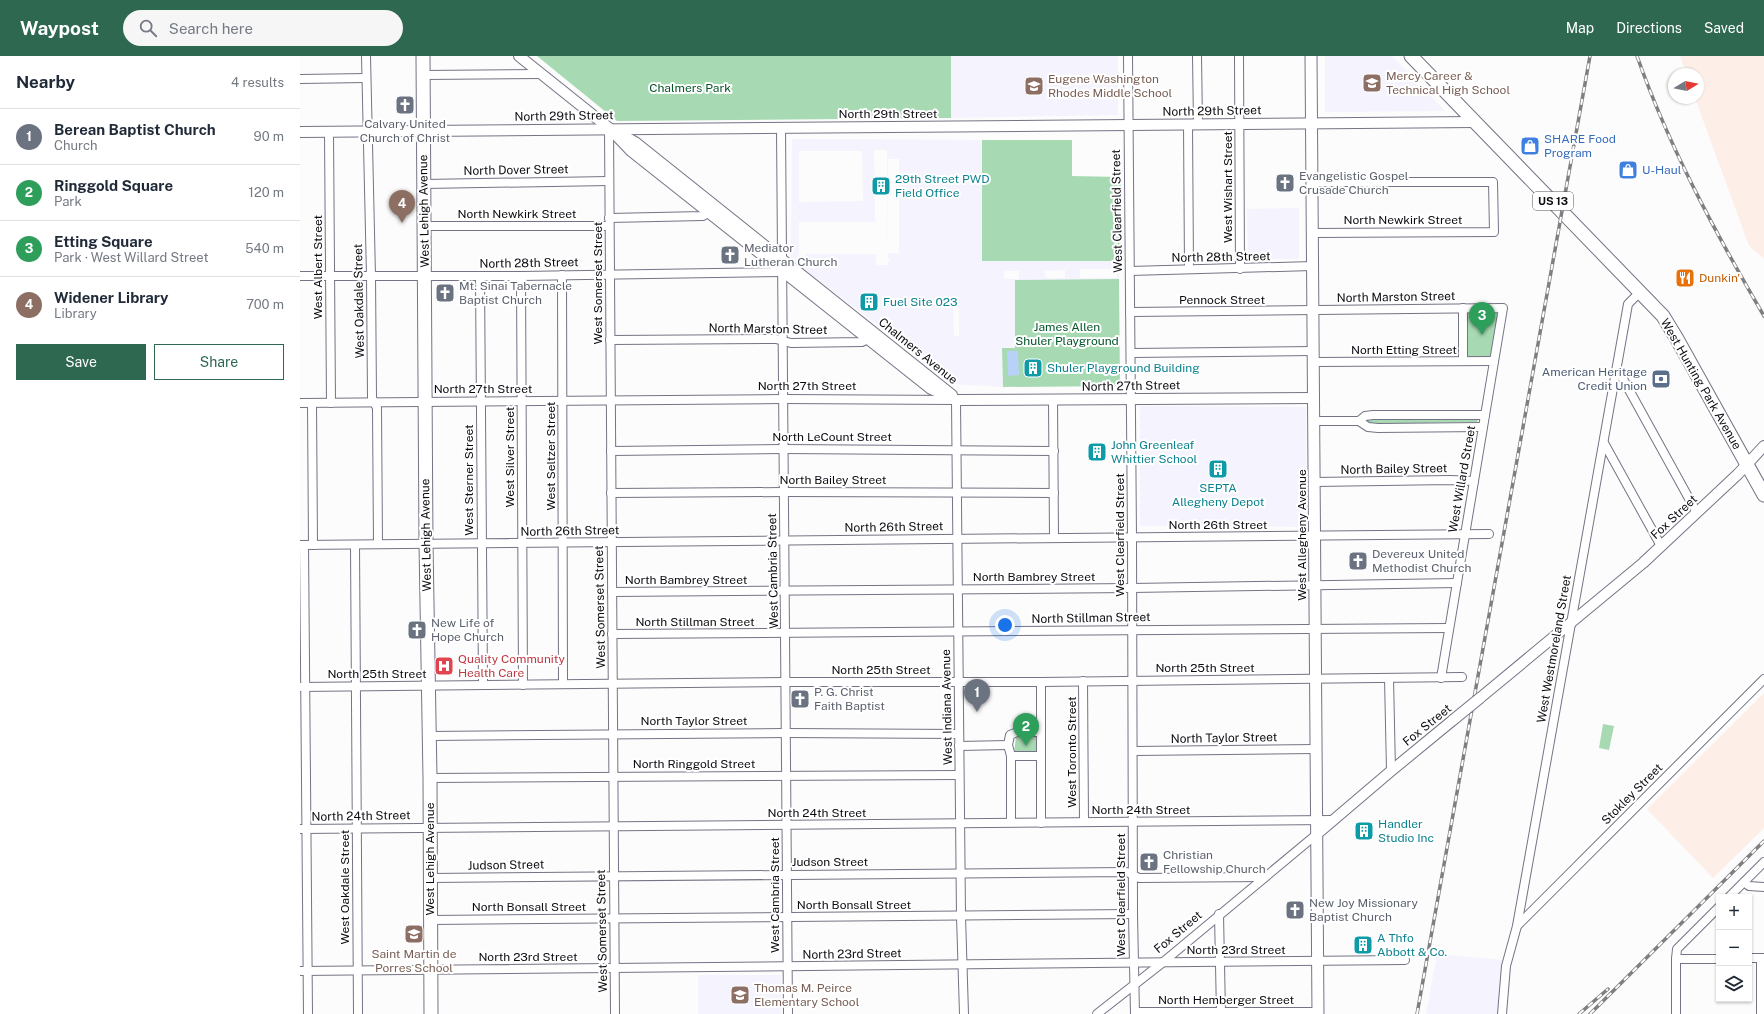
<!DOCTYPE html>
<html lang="en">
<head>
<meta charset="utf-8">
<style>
  :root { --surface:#fff; --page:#f6f6f7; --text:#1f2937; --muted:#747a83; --line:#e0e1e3; --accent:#2e6851 }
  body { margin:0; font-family:"Public Sans",sans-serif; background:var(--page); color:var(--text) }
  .controls { position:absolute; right:12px; bottom:12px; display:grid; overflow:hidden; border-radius:0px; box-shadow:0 1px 3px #0004 }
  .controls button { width:36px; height:36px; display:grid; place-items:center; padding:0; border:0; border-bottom:1px solid var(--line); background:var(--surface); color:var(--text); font:20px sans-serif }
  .compass { position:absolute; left:1368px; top:12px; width:36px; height:36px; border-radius:50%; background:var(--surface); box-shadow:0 1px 3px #0004; rotate:80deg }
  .you { position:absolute; left:705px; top:569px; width:14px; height:14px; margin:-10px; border:3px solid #fff; border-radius:50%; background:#1a73e8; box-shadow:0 0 0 6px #1a73e833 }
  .badge { display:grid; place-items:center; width:26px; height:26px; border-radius:50%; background:var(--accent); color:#fff; font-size:13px; font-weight:700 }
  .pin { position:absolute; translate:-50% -33px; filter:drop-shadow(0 1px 2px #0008) }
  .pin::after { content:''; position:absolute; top:21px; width:14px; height:12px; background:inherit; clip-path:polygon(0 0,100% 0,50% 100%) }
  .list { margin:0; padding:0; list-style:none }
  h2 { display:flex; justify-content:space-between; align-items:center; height:52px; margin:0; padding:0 16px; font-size:17px }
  h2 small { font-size:13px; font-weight:400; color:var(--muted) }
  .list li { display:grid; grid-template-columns:26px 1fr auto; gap:12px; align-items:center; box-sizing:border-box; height:56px; padding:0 16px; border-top:1px solid var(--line) }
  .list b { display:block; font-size:15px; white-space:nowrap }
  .list p { margin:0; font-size:13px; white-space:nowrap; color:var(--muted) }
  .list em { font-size:13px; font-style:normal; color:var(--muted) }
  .actions { display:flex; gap:8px; padding:12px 16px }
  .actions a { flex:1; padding:9px 0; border:1px solid var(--accent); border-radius:0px; text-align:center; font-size:14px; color:var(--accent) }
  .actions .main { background:var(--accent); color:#fff }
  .icon { flex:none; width:22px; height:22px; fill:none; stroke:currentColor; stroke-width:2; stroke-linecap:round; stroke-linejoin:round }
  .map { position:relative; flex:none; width:1464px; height:958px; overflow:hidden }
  header { display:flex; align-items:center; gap:24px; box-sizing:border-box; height:56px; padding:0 20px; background:var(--accent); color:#fff }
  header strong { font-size:19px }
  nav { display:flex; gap:22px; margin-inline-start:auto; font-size:14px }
  .search { width:280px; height:36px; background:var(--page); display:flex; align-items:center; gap:10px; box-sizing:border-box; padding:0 14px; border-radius:22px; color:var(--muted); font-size:15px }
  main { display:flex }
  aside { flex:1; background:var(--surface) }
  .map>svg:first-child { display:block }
  .commercial { fill:#fdeee8 }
  .built { fill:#f4f3fe; fill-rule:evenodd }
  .green { fill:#a7dab3 }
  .water { fill:#b8d1f6 }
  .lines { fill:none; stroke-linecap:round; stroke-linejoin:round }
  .minor-casing { stroke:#757385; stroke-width:10 }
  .tertiary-casing { stroke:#757385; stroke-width:12 }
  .secondary-casing { stroke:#757385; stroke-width:13 }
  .primary-casing { stroke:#757385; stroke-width:15 }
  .minor { stroke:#fff; stroke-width:8 }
  .tertiary { stroke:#fff; stroke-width:10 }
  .secondary { stroke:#fff; stroke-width:11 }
  .primary { stroke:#fff; stroke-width:13 }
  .rail-casing { stroke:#7f7f82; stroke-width:3.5 }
  .rail { stroke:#fff; stroke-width:2; stroke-dasharray:6; stroke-linecap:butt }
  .tertiary-bridge-casing { stroke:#757385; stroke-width:12; stroke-linecap:butt }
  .tertiary-bridge { stroke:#fff; stroke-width:10 }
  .labels { text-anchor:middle; stroke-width:4; stroke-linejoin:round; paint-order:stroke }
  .shield { fill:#fff; stroke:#545458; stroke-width:1 }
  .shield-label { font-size:11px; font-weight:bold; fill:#0b0b11 }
  .education-label { font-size:12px; fill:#785e54; stroke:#fff; text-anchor:start }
  .park-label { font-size:12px; fill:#035528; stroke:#fff }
  .street-label { font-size:12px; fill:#0b0b11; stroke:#fff }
  .worship-label { font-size:12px; fill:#5b616d; stroke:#fff; text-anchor:start }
  .shop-label { font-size:12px; fill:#366cbe; stroke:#fff; text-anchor:start }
  .culture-label { font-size:12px; fill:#0d838f; stroke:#fff; text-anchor:start }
  .food-label { font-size:12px; fill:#c56008; stroke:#fff; text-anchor:start }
  .service-label { font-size:12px; fill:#4e5e75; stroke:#fff; text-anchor:end }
  .health-label { font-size:12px; fill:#be3a42; stroke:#fff; text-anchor:start }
</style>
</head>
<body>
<header>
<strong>Waypost</strong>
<div class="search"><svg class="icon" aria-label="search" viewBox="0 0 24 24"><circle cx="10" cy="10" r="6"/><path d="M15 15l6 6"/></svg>Search here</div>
<nav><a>Map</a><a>Directions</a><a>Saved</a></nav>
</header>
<main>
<aside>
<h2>Nearby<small>4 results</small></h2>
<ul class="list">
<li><span class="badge" style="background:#6b7280">1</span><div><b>Berean Baptist Church</b><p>Church</p></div><em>90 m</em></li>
<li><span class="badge" style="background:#2e9e5b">2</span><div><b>Ringgold Square</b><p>Park</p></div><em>120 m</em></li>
<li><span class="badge" style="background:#2e9e5b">3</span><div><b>Etting Square</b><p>Park · West Willard Street</p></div><em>540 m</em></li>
<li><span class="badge" style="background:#8d6e63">4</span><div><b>Widener Library</b><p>Library</p></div><em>700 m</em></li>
</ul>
<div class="actions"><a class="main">Save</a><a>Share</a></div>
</aside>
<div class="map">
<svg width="1464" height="958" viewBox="0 0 1464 958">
  <rect width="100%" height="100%" fill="#fcfcfc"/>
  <g class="commercial">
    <path d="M1380,0H1464V202L1449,190L1395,42H1398V18H1387Z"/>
    <path d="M1464,637V772L1413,822L1347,753Z"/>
  </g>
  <g class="built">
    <path d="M651,0H818V59L651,62Z"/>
    <path d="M1025,0H1092L1145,55L1025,56Z"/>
    <path d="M492,83L682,84V204L820,205L819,223L715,224V292H702L703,331L655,328L491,203ZM574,94H587L588,202H590V205H588V209H576V198H506V204H499V166H575ZM499,95H562L563,145L499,146ZM588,103H599V198L588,197ZM780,213H817V222H780ZM765,214V222H745V215ZM704,215H719V223H704ZM564,235L581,249L575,256L558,243ZM653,252H659V280H654Z"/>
    <path d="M999,152V203H948L947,153Z"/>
    <path d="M840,350L1006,351V471L840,470Z"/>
    <path d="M1137,898L1203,904L1200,958H1126Z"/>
    <rect x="398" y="919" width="83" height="39"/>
  </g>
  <g class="green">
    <path d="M237,0H651V62L317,65Z"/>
    <path d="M682,84H772V120L821,121L820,205H682Z"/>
    <path d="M819,223L820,330L703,331L702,292H715V224Z"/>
    <path d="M1168,256H1199L1192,302H1168Z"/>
    <path d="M1071,361L1180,362L1177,366L1071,368L1066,365Z"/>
    <path d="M1303,668L1314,670L1309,694L1299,692Z"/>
    <path d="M737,679V697H714L716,680Z"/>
  </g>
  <path class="water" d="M707,295H718L719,319L708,320Z"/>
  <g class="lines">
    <g class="minor-casing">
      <g id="minor">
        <path d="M66,0L71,220L72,342L77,352L78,488"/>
        <path d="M828,0L832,482L833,858L835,958"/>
        <path d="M897,0L898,68"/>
        <path d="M939,0L940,213"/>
        <path d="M123,19L241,18"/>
        <path d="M0,23L66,22"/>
        <path d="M888,68L889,213"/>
        <path d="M309,72L315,958"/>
        <path d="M481,72L488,958"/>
        <path d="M29,76L31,347"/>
        <path d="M1012,126H1193L1194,176L1013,177"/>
        <path d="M124,128L309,125"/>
        <path d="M309,162L403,160L412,153"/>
        <path d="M124,170H309"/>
        <path d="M830,215L1013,210"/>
        <path d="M262,219L263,628"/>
        <path d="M0,220H221L483,216"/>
        <path d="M180,220L183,629"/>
        <path d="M221,220L223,629"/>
        <path d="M830,256L1203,252L1141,622"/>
        <path d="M310,284L476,283L491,287L562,286L568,283L572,279"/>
        <path d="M831,297L1013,295"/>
        <path d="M1163,305V252"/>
        <path d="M1014,306L1194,305"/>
        <path d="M1317,312L1397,457"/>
        <path d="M753,344L754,481"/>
        <path d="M0,347L483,343L656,344L661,860L664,958"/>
        <path d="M12,347L13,489"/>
        <path d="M1014,365H1059L1068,371L1078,372L1183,371"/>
        <path d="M1059,365L1065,360L1073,359H1185"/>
        <path d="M1304,387L1361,490"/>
        <path d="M311,395L484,393L754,395"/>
        <path d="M1015,426L1150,424L1174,425"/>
        <path d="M311,437L484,436L754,437"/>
        <path d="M0,489L1189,478"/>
        <path d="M4,489L8,958"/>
        <path d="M55,489L58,958"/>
        <path d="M312,536L832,532L1157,527"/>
        <path d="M312,578L1149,572"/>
        <path d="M1089,622L1091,715"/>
        <path d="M783,625L784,766"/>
        <path d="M741,626V767"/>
        <path d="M0,631L485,626H741L1162,621"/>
        <path d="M129,680L486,677L659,678"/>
        <path d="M659,690L708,689"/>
        <path d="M833,695L1016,693"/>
        <path d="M711,700H740"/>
        <path d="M130,722L659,719"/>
        <path d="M711,766V700L708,689L710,679L717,676H740"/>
        <path d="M0,773L1033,764"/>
        <path d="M130,822L827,816L839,822L964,821"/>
        <path d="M1444,826L1449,830L1464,831"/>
        <path d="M1429,841L1464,806"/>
        <path d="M919,858L921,958"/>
        <path d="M130,864L833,858"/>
        <path d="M1217,870L1464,623"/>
        <path d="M1449,902H1464"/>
        <path d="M1461,902V958"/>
        <path d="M1376,903H1419"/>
        <path d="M0,915L1105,904"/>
        <path d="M835,956H1018"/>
        <path d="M797,958L862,907L1017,778"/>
        <path d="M1202,958L1206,910L1217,870L1328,248L1340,236"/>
        <path d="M1376,958V903L1377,893L1419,851"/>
      </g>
    </g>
    <g class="tertiary-casing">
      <g id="tertiary">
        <path d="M219,0L309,72L331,95L631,333L656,344L1014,342"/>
        <path d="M0,76L1176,66"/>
        <path d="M319,77L335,86L652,339"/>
        <path d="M1180,642L1343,507L1438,418L1464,390"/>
        <path d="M1017,778L1091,715L1153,664"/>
      </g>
    </g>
    <g class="secondary-casing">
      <path id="secondary" d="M1011,0L1018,958"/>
    </g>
    <g class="primary-casing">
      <g id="primary">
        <path d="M123,0L126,488L130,722L131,958"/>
        <path d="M1111,0L1363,260L1377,283L1464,439"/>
      </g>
    </g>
    <use href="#minor" class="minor"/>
    <use href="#tertiary" class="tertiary"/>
    <use href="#secondary" class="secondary"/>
    <use href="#primary" class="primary"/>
    <g class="rail-casing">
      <g id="rail">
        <path d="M1337,0C1369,91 1415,176 1464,260"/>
        <path d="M1117,958L1290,0"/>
        <path d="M1279,958L1308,933"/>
        <path d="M1290,958L1464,785"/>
      </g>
    </g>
    <use href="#rail" class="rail"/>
    <g class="tertiary-bridge-casing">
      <path id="tertiary-bridge" d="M1153,664L1180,642"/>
    </g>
    <use href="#tertiary-bridge" class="tertiary-bridge"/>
  </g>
  <defs>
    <g id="school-square" transform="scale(1)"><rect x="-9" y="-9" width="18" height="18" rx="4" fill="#8d6e63" stroke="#fff"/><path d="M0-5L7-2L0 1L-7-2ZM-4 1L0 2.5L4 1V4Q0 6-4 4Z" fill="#fff"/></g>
    <g id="church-square" transform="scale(1)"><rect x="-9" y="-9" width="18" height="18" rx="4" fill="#6b7280" stroke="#fff"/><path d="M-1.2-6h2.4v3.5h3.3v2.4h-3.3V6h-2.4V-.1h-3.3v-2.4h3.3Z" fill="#fff"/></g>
    <g id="shop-square" transform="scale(1)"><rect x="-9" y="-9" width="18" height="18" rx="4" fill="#3f7fe0" stroke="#fff"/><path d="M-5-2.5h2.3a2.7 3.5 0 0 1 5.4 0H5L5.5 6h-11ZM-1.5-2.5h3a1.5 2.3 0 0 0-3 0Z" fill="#fff"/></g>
    <g id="building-square" transform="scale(1)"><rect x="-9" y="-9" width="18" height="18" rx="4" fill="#0f9aa8" stroke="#fff"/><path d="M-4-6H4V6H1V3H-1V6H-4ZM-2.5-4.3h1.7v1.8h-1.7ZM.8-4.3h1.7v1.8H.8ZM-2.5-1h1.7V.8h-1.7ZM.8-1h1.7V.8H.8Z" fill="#fff"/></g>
    <g id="restaurant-square" transform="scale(1)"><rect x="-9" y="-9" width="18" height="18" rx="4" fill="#e8710a" stroke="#fff"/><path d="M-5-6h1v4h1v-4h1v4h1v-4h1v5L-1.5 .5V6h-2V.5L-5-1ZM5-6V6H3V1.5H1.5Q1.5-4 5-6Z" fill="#fff"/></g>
    <g id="bank-square" transform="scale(1)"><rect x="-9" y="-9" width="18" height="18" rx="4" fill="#5c6f8a" stroke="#fff"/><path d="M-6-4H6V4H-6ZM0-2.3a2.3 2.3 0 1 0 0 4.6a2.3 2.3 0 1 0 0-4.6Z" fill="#fff"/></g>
    <g id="hospital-square" transform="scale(1)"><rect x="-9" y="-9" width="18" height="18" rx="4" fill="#e0444e" stroke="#fff"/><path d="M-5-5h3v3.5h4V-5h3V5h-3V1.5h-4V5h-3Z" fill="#fff"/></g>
  </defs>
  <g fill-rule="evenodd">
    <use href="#school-square" x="1072" y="27"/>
    <use href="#school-square" x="734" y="30"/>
    <use href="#church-square" x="105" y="49"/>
    <use href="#shop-square" x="1230" y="90"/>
    <use href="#shop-square" x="1328" y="114"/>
    <use href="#church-square" x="985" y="127"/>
    <use href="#building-square" x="581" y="130"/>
    <use href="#church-square" x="430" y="199"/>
    <use href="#restaurant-square" x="1385" y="222"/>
    <use href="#church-square" x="145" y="237"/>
    <use href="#building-square" x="569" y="246"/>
    <use href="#building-square" x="733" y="312"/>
    <use href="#bank-square" x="1361" y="323"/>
    <use href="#building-square" x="797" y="396"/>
    <use href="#building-square" x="918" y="413"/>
    <use href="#church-square" x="1058" y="505"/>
    <use href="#church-square" x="117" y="574"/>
    <use href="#hospital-square" x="144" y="610"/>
    <use href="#church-square" x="500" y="643"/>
    <use href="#building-square" x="1064" y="775"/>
    <use href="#church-square" x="849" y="806"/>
    <use href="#church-square" x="995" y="854"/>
    <use href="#school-square" x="114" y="878"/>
    <use href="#building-square" x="1063" y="889"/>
    <use href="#school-square" x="440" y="939"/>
  </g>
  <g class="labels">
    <rect class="shield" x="1233" y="136" width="40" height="18" rx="3"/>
    <g class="shield-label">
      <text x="1253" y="149">US 13</text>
    </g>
    <g class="education-label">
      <text x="1086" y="24">Mercy Career &amp;<tspan x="1086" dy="14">Technical High School</tspan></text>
      <text x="748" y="27">Eugene Washington<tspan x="748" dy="14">Rhodes Middle School</tspan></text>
      <text x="114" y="902" text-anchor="middle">Saint Martin de<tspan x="114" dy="14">Porres School</tspan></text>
      <text x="454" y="936">Thomas M. Peirce<tspan x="454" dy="14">Elementary School</tspan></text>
    </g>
    <g class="park-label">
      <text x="390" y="36">Chalmers Park</text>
      <text x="767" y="275">James Allen<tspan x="767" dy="14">Shuler Playground</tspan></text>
    </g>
    <g class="street-label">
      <text transform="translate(912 55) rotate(-1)" y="4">North 29th Street</text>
      <text x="588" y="62">North 29th Street</text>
      <text transform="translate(264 60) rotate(-1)" y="4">North 29th Street</text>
      <text transform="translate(216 114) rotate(-1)" y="4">North Dover Street</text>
      <text transform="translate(928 131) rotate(-90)" y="4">West Wishart Street</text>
      <text transform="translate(124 155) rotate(-91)" y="4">West Lehigh Avenue</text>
      <text transform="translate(817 155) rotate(-91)" y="4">West Clearfield Street</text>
      <text x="217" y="162">North Newkirk Street</text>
      <text x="1103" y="168">North Newkirk Street</text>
      <text transform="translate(921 201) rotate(-1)" y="4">North 28th Street</text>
      <text transform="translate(229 207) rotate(-1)" y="4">North 28th Street</text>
      <text transform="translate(18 211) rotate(-90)" y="4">West Albert Street</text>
      <text transform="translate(298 227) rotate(-90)" y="4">West Somerset Street</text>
      <text transform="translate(1096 241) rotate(-1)" y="4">North Marston Street</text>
      <text x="922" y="248">Pennock Street</text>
      <text transform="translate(59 245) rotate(-91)" y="4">West Oakdale Street</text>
      <text transform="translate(468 273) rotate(1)" y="4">North Marston Street</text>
      <text x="1104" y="298">North Etting Street</text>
      <text transform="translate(618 295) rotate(39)" y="4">Chalmers Avenue</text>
      <text transform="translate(1401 328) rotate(60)" y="4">West Hunting Park Avenue</text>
      <text x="507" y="334">North 27th Street</text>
      <text transform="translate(831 330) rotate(-1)" y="4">North 27th Street</text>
      <text x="183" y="337">North 27th Street</text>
      <text x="532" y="385">North LeCount Street</text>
      <text transform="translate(251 400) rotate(-90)" y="4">West Seltzer Street</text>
      <text transform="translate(210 401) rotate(-90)" y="4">West Silver Street</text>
      <text transform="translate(1094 413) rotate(-1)" y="4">North Bailey Street</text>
      <text transform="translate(1162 423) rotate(-80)" y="4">West Willard Street</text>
      <text transform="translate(169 424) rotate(-90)" y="4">West Sterner Street</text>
      <text x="533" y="428">North Bailey Street</text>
      <text transform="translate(1374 461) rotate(-43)" y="4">Fox Street</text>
      <text x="918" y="473">North 26th Street</text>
      <text transform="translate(594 471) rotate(-1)" y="4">North 26th Street</text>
      <text transform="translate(270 475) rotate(-1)" y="4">North 26th Street</text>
      <text transform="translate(126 479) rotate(-91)" y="4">West Lehigh Avenue</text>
      <text transform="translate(820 479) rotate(-90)" y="4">West Clearfield Street</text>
      <text transform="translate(1002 479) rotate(-90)" y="4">West Allegheny Avenue</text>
      <text transform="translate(473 515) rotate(-91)" y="4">West Cambria Street</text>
      <text x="734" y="525">North Bambrey Street</text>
      <text x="386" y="528">North Bambrey Street</text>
      <text transform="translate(300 551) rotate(-91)" y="4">West Somerset Street</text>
      <text transform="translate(791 562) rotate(-1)" y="4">North Stillman Street</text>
      <text x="395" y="570">North Stillman Street</text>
      <text transform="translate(1254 593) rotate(-80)" y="4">West Westmoreland Street</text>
      <text x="905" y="616">North 25th Street</text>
      <text x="581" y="618">North 25th Street</text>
      <text x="77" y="622">North 25th Street</text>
      <text transform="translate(647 651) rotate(-91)" y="4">West Indiana Avenue</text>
      <text x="394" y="669">North Taylor Street</text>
      <text transform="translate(1127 669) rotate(-39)" y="4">Fox Street</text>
      <text transform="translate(924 682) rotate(-1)" y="4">North Taylor Street</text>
      <text transform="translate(772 696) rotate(-90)" y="4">West Toronto Street</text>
      <text x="394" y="712">North Ringgold Street</text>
      <text transform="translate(1332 738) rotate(-45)" y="4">Stokley Street</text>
      <text x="841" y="758">North 24th Street</text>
      <text x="517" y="761">North 24th Street</text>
      <text transform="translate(61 760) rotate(-1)" y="4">North 24th Street</text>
      <text transform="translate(130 803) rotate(-90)" y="4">West Lehigh Avenue</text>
      <text x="530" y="810">Judson Street</text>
      <text transform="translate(206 809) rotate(-1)" y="4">Judson Street</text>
      <text transform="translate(45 831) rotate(-90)" y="4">West Oakdale Street</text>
      <text transform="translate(475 839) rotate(-90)" y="4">West Cambria Street</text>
      <text transform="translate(821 839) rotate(-90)" y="4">West Clearfield Street</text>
      <text x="554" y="853">North Bonsall Street</text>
      <text x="229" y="855">North Bonsall Street</text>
      <text transform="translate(302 875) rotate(-91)" y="4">West Somerset Street</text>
      <text transform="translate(878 876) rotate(-40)" y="4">Fox Street</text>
      <text x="936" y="898">North 23rd Street</text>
      <text transform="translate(552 898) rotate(-1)" y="4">North 23rd Street</text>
      <text x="228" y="905">North 23rd Street</text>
      <text x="926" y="948">North Hemberger Street</text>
    </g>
    <g class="worship-label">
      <text x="105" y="72" text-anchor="middle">Calvary United<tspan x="105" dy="14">Church of Christ</tspan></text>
      <text x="999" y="124">Evangelistic Gospel<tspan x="999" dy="14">Crusade Church</tspan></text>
      <text x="444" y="196">Mediator<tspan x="444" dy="14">Lutheran Church</tspan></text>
      <text x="159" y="234">Mt. Sinai Tabernacle<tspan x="159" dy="14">Baptist Church</tspan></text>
      <text x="1072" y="502">Devereux United<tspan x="1072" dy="14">Methodist Church</tspan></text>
      <text x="131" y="571">New Life of<tspan x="131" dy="14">Hope Church</tspan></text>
      <text x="514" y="640">P. G. Christ<tspan x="514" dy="14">Faith Baptist</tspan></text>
      <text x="863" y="803">Christian<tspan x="863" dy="14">Fellowship Church</tspan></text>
      <text x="1009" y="851">New Joy Missionary<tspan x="1009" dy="14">Baptist Church</tspan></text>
    </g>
    <g class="shop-label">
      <text x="1244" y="87">SHARE Food<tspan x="1244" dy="14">Program</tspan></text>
      <text x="1342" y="118">U-Haul</text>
    </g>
    <g class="culture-label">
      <text x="595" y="127">29th Street PWD<tspan x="595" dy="14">Field Office</tspan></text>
      <text x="583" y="250">Fuel Site 023</text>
      <text x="747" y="316">Shuler Playground Building</text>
      <text x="811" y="393">John Greenleaf<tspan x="811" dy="14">Whittier School</tspan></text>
      <text x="918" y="436" text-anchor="middle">SEPTA<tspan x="918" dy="14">Allegheny Depot</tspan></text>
      <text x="1078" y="772">Handler<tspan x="1078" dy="14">Studio Inc</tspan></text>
      <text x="1077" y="886">A Thfo<tspan x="1077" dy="14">Abbott &amp; Co.</tspan></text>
    </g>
    <g class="food-label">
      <text x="1399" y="226">Dunkin'</text>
    </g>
    <g class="service-label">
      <text x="1347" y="320">American Heritage<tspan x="1347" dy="14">Credit Union</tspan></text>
    </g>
    <g class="health-label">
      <text x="158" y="607">Quality Community<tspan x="158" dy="14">Health Care</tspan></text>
    </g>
  </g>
</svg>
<div class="controls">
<button>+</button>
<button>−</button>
<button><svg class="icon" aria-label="layers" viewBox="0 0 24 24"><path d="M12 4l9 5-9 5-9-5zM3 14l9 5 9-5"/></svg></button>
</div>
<svg class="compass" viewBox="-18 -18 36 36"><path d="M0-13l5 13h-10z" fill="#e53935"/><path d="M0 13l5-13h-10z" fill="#747a83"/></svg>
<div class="you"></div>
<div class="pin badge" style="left:677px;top:656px;background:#6b7280">1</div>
<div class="pin badge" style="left:726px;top:690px;background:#2e9e5b">2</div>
<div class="pin badge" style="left:1182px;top:279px;background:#2e9e5b">3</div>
<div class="pin badge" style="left:102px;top:167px;background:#8d6e63">4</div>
</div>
</main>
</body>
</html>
